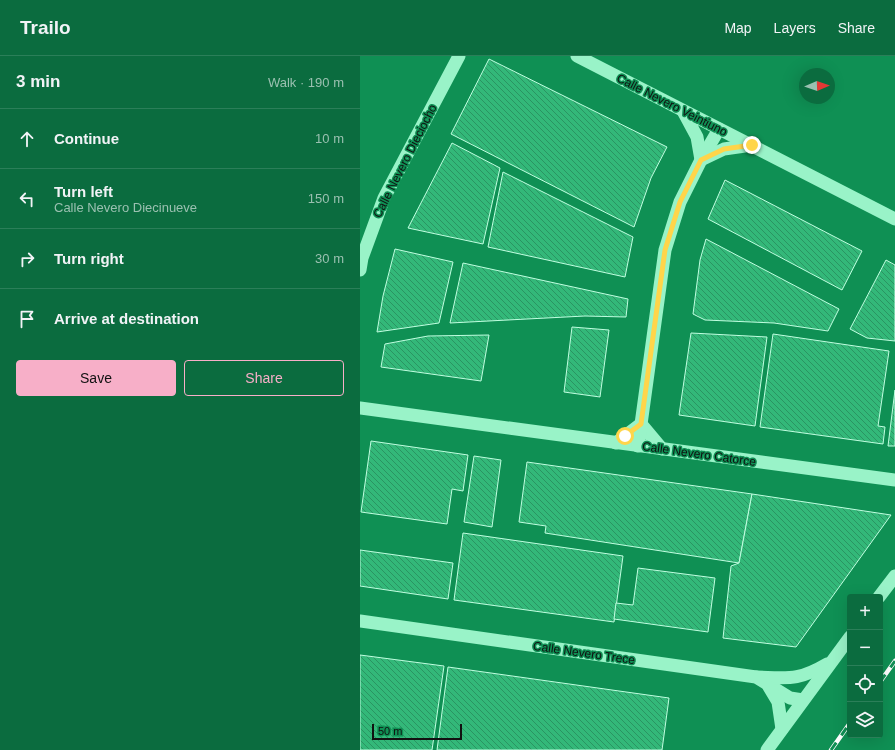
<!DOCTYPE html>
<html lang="en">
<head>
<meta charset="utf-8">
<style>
  :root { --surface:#0b6c3f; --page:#147146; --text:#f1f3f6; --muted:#9ac0b0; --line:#2b7f59; --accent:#f7afc8 }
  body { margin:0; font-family:Helvetica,sans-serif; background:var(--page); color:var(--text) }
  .controls { position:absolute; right:12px; bottom:12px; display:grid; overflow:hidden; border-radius:4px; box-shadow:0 4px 16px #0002 }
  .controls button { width:36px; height:36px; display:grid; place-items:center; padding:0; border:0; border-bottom:1px solid var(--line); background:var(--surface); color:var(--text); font:20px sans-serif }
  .compass { position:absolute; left:439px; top:12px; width:36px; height:36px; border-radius:50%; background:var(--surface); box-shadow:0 4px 16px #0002; rotate:88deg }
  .scale { position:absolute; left:12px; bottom:10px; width:90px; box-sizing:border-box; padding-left:4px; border:2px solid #111; border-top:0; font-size:11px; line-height:14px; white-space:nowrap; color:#111; -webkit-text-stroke:3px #0f9054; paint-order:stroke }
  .stop { position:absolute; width:12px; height:12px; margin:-9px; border:3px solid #ffd54a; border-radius:50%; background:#fff }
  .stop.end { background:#ffd54a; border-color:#fff; box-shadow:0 1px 4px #0008 }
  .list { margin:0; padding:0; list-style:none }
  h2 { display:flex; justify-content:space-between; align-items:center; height:52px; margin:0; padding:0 16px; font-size:17px }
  h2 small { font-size:13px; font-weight:400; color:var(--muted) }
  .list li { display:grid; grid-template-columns:26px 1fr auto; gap:12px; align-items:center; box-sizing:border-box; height:60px; padding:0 16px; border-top:1px solid var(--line) }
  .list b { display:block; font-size:15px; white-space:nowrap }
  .list p { margin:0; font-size:13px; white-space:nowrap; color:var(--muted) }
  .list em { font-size:13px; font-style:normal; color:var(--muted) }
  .actions { display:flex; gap:8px; padding:12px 16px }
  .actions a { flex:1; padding:9px 0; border:1px solid var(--accent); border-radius:4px; text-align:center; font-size:14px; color:var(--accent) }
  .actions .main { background:var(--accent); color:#111 }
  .icon { flex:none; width:22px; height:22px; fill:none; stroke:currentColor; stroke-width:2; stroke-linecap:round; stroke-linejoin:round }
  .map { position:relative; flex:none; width:535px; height:694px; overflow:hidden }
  header { display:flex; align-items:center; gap:24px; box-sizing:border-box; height:56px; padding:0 20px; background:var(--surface); border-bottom:1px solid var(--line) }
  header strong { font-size:19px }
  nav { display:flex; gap:22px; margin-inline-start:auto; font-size:14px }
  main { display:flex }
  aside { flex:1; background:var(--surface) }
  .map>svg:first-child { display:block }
  .building { fill:url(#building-back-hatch); stroke:#c0fee0 }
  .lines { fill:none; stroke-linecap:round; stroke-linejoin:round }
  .minor { stroke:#99f3c8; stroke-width:13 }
  .rail-casing { stroke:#fff; stroke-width:4.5 }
  .rail { stroke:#0f9054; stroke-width:3; stroke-dasharray:9; stroke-linecap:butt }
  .route { stroke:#ffd54a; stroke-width:5 }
  .labels { text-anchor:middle; stroke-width:3; stroke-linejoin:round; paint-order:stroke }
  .street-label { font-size:12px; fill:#111; stroke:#0f9054 }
</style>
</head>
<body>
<header>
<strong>Trailo</strong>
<nav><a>Map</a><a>Layers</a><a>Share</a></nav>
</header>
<main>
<aside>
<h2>3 min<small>Walk · 190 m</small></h2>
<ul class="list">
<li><svg class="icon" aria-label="ahead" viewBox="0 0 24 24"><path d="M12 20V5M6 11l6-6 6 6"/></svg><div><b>Continue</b></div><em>10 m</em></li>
<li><svg class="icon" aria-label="left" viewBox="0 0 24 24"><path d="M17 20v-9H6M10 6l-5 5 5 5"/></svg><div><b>Turn left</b><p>Calle Nevero Diecinueve</p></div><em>150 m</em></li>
<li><svg class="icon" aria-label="right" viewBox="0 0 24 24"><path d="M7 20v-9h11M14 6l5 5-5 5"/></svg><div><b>Turn right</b></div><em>30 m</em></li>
<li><svg class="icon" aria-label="arrive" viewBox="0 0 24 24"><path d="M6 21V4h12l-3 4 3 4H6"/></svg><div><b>Arrive at destination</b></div></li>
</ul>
<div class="actions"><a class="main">Save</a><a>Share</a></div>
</aside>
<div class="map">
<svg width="535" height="694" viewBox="0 0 535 694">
  <defs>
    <pattern id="building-back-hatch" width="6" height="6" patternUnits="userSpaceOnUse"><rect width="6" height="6" fill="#33b879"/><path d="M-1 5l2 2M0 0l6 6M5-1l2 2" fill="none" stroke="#2a9462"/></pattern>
  </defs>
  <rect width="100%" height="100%" fill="#0f9054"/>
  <g class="building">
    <path d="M129,3L307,91L291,122L274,171L91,78Z"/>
    <path d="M92,87L140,112L123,188L48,172Z"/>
    <path d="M143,116L273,181L265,221L128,191Z"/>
    <path d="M365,124L502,195L482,234L348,163Z"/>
    <path d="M346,183L479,253L468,275L414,267L345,264L333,258L340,204Z"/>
    <path d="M35,193L93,206L79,267L17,276L23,240Z"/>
    <path d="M526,204L535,209V285L507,282L490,273Z"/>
    <path d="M103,207L268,243L266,261L225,260L90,267Z"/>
    <path d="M212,271L249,274L240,341L204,336Z"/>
    <path d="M331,277L407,281L395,370L319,359Z"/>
    <path d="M413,278L529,295L518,370L525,371L523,388L400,371Z"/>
    <path d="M129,279L121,325L21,311L25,288L68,280Z"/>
    <path d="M535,334V390H528Z"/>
    <path d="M11,385L108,399L103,435L92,433L87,468L1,456Z"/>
    <path d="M114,400L141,404L132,471L104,466Z"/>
    <path d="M167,406L392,438L379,507L185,477L186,470L159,466Z"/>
    <path d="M392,438L531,459L436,591L363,582L371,510L379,507Z"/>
    <path d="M103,477L263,500L254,566L94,544Z"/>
    <path d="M0,494L93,507L88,543L0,530Z"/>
    <path d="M278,512L355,522L348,576L254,563L256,547L273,549Z"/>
    <path d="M0,599L84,610L72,694H0Z"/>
    <path d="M88,611L309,642L302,694H77Z"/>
  </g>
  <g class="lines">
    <g class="minor">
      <path d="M217,0L535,163"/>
      <path d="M323,55L337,81L341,104L364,93L392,89"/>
      <path d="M0,214L2,202L24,142L99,0"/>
      <path d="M0,352L535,424"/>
      <path d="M256,387L281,368L302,393"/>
      <path d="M278,390L305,194L320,146L341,104L359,73"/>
      <path d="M519,541L535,520"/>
      <path d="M0,565L396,621L430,642L443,644"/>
      <path d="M396,621C429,622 438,625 467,608"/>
      <path d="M409,631L418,646L422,673"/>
      <path d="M407,694L490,581"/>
    </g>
    <g class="rail-casing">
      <g id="rail">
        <path d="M520,626L535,605"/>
        <path d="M471,694L490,667"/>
      </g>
    </g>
    <use href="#rail" class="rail"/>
  </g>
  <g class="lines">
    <path class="route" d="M265,380L281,368L305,194L320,146L341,104L364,93L392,89"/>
  </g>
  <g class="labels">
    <g class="street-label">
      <text transform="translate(312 49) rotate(27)" y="4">Calle Nevero Veintiuno</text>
      <text transform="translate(45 105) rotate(-63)" y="4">Calle Nevero Dieciocho</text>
      <text transform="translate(339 398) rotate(8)" y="4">Calle Nevero Catorce</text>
      <text transform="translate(224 597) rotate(8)" y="4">Calle Nevero Trece</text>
    </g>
  </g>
</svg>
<div class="controls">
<button>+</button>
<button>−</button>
<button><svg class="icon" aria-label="locate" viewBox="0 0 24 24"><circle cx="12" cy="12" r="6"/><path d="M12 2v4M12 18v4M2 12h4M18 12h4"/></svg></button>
<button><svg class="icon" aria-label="layers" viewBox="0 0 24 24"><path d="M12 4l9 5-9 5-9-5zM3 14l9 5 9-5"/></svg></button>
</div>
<svg class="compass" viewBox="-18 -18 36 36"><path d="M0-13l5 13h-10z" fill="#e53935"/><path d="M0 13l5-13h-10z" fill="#9ac0b0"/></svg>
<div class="scale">50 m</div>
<div class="stop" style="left:265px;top:380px"></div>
<div class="stop end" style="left:392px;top:89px"></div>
</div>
</main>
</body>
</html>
